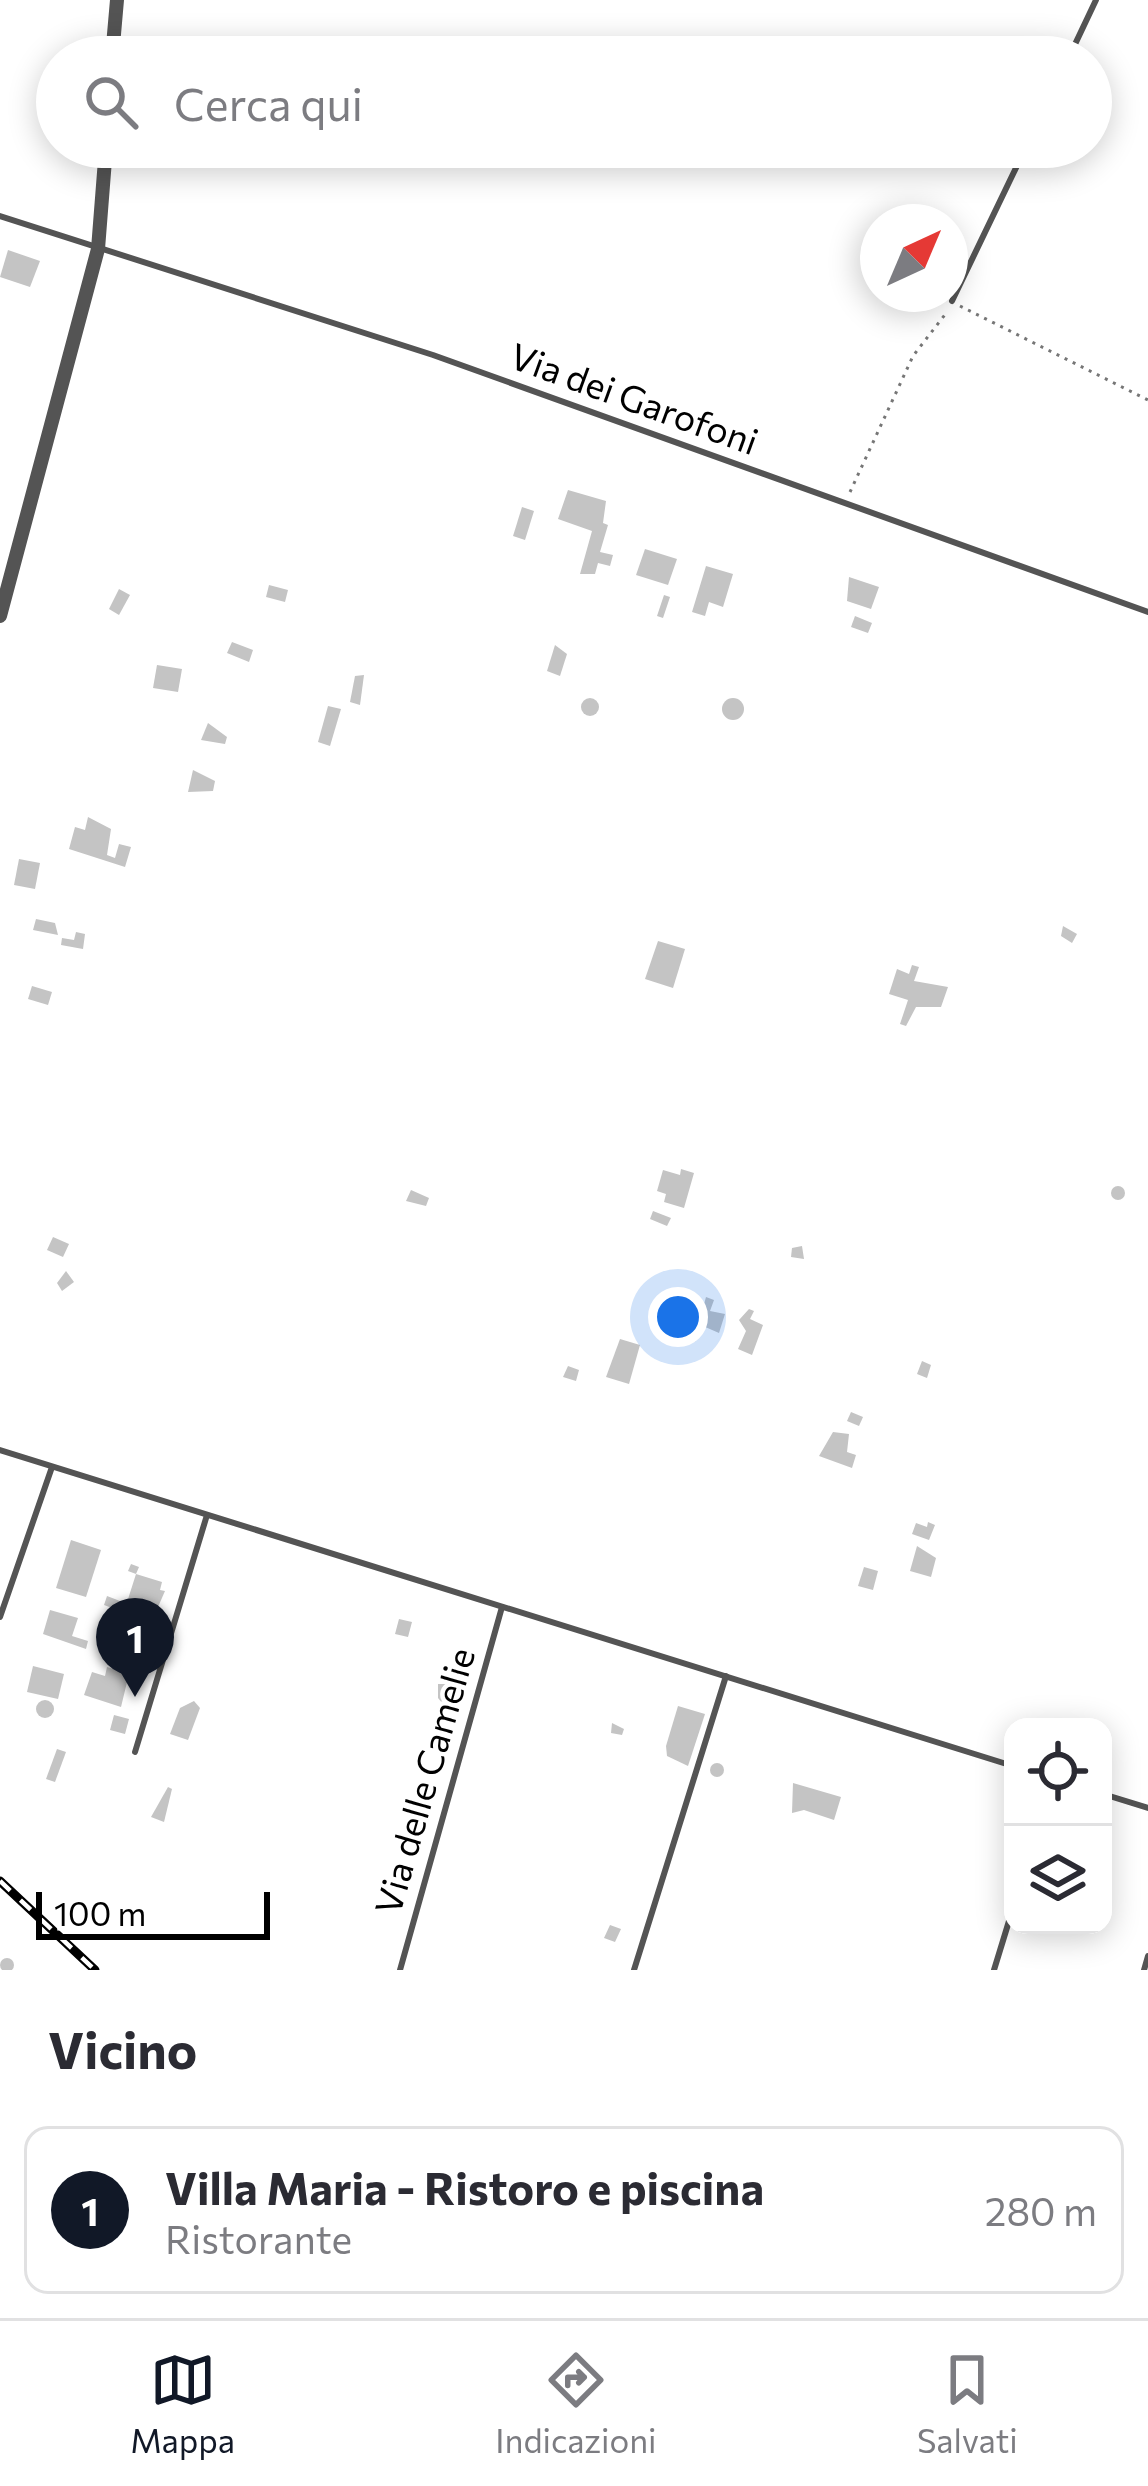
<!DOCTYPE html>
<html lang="it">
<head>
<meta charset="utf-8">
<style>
  :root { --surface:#fff; --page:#f2f2f3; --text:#2b2b33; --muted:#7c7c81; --line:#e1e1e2; --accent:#111827 }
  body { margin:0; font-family:Commissioner,sans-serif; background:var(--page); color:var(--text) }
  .controls { position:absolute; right:36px; bottom:36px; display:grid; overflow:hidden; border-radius:24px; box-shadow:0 6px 30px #0003 }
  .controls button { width:108px; height:108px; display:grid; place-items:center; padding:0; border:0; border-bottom:3px solid var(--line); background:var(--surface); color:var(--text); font:60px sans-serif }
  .compass { position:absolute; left:860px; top:204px; width:108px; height:108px; border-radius:50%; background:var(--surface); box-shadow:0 6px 30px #0003; rotate:44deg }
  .scale { position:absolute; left:36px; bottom:30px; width:234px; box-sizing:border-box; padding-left:12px; border:6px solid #000; border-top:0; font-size:33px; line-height:42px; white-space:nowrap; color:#000; -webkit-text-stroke:9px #fff; paint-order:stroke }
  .you { position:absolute; left:678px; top:1317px; width:42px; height:42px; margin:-30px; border:9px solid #fff; border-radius:50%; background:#1a73e8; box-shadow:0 0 0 18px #1a73e833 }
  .badge { display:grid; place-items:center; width:78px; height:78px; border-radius:50%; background:var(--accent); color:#fff; font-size:39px; font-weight:700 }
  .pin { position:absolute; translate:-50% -99px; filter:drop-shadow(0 3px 6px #0008) }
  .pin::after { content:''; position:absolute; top:63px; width:42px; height:36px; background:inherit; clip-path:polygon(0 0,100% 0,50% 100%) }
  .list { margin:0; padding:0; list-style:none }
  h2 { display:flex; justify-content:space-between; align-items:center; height:156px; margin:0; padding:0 48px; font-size:51px }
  h2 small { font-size:39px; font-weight:400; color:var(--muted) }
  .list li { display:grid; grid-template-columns:78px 1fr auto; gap:36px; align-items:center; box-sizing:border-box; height:168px; margin:0 24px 24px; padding:0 24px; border:3px solid var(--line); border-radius:24px }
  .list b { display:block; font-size:45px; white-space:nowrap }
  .list p { margin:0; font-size:39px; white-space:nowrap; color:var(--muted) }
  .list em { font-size:39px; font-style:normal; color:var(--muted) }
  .icon { flex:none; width:66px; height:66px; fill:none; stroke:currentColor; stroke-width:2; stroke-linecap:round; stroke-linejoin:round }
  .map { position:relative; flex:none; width:1148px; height:1970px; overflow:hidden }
  .search { position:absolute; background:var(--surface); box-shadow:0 6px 30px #0003; left:36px; right:36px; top:36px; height:132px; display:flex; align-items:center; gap:30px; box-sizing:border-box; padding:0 42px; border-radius:66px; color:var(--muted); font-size:45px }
  .sheet { height:348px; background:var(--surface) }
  nav { display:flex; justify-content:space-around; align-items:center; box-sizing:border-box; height:168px; border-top:3px solid var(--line); background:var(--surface); font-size:33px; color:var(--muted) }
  nav a { display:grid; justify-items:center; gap:6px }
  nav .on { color:var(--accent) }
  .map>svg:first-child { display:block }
  .building { fill:#c4c4c4 }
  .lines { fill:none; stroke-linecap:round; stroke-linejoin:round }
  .path { stroke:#767676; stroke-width:3; stroke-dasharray:3 6; stroke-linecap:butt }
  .lane { stroke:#545454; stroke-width:6 }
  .street { stroke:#545454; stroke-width:14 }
  .rail-casing { stroke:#000; stroke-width:9 }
  .rail { stroke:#fff; stroke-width:4.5; stroke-dasharray:14; stroke-linecap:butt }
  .labels { text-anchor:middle; stroke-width:9; stroke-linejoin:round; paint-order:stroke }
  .street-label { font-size:36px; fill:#000; stroke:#fff }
</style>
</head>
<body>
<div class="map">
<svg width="1148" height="1970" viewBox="0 0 1148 1970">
  <rect width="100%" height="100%" fill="#fff"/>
  <g class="building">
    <path d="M8,250L40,261L30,287L0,277Z"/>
    <path d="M568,490L606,501L603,523L608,525L600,552L613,555L610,566L598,563L595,574H580L592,531L558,519Z"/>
    <path d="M522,507L534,511L525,540L513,536Z"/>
    <path d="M645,549L677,559L668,585L636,575Z"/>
    <path d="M706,566L733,574L723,607L709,602L705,616L692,612Z"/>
    <path d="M849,577L879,587L871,609L847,601Z"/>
    <path d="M269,585L288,590L285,602L266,597Z"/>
    <path d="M119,589L130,595L119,615L109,609Z"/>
    <path d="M664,595L670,597L663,618L657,616Z"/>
    <path d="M855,616L872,623L868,633L851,627Z"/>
    <path d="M232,642L253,650L249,662L227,653Z"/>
    <path d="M555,645L567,654L560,676L547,671Z"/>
    <path d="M157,665L182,669L178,692L153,688Z"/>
    <path d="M364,675L360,705L350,702L355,676Z"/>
    <circle cx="590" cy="707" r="9"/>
    <circle cx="733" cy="709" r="11"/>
    <path d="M328,706L341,709L330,746L318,742Z"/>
    <path d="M208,723L227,737L225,744L201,740Z"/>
    <path d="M193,770L215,781L213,791L188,792Z"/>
    <path d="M88,817L111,829L107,855L115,858L119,844L131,847L125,867L69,849L75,827L85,830Z"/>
    <path d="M19,859L40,863L35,889L14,885Z"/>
    <path d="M36,919L55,923L58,935L33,930Z"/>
    <path d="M1063,926L1077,934L1072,943L1061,936Z"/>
    <path d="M76,932L85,934L83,949L61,945L62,938L74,940Z"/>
    <path d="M658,941L685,949L673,988L645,979Z"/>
    <path d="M912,965L919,967L914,981L948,987L941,1007H916L906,1026L900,1024L908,1000L889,994L897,969L909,974Z"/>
    <path d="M32,986L52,992L48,1005L28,999Z"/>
    <path d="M681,1169L694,1173L684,1208L664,1202L666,1194L657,1191L663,1170L680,1175Z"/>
    <circle cx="1118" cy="1193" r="7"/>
    <path d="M411,1190L429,1198L426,1206L406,1201Z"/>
    <path d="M653,1211L671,1218L667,1226L650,1219Z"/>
    <path d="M53,1237L69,1244L63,1257L47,1250Z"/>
    <path d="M802,1246L804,1259L791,1257L792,1248Z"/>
    <path d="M66,1271L74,1282L62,1291L57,1283Z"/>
    <path d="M706,1297L714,1300L710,1311L725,1314L719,1333L680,1316L684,1303L703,1308Z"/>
    <path d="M749,1309L754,1311L750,1319L763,1325L752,1355L738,1349L746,1331L739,1320Z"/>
    <path d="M663,1323L699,1331L695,1342L662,1334Z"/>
    <path d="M620,1339L640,1345L629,1384L606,1377Z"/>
    <path d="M922,1361L931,1365L927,1378L917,1374Z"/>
    <path d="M568,1366L579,1370L576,1381L563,1377Z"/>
    <path d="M851,1412L863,1417L859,1426L847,1421Z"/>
    <path d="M833,1432L849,1434L847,1452L856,1455L852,1468L819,1456Z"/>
    <path d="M928,1522L935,1525L929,1540L912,1534L916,1523L927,1527Z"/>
    <path d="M71,1540L101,1550L86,1597L56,1588Z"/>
    <path d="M917,1546L936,1558L931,1577L910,1571Z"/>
    <path d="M131,1564L139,1567L136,1574L162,1582L160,1590L165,1591L151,1623L162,1626L158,1639L107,1622L112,1608L104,1605L107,1596L120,1601L114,1619L138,1627L122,1618L136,1574L128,1571Z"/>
    <path d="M864,1567L878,1571L873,1590L858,1586Z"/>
    <path d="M50,1610L78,1618L72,1636L88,1641L86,1649L43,1634Z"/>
    <path d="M399,1619L412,1622L408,1637L395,1634Z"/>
    <path d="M33,1666L64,1674L58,1699L27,1692Z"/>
    <path d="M107,1667L129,1674L121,1707L84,1695L92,1672L105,1676Z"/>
    <path d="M438,1684H451L447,1709L438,1698Z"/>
    <circle cx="45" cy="1709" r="9"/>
    <path d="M194,1701L200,1708L188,1740L170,1734L180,1708Z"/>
    <path d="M678,1706L705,1714L688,1766L667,1756L666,1746Z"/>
    <path d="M114,1715L129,1719L125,1734L110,1730Z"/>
    <path d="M612,1723L624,1729L622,1735L611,1733Z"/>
    <path d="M57,1749L66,1752L55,1782L46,1779Z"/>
    <circle cx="717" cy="1770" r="7"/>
    <path d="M793,1783L841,1797L834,1820L804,1810L792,1813Z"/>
    <path d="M168,1787L172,1789L164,1822L151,1817Z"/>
    <path d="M610,1925L621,1929L615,1942L604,1938Z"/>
    <circle cx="7" cy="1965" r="7"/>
  </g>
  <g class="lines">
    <g class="path">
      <path d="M960,306L1148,400"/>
      <path d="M850,492L913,356L947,312"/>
    </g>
    <g class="lane">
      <path d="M1069,57L1096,0"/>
      <path d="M0,216L433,355L1148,612"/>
      <path d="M952,301L1026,147"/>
      <path d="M0,1450L1013,1766"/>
      <path d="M0,1617L52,1467"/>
      <path d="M135,1752L207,1515"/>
      <path d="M1103,1794L1148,1808"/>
      <path d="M400,1970L502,1607"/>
      <path d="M634,1970L726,1676"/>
      <path d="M994,1970L1013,1908"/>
      <path d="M1144,1970L1148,1956"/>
    </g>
    <g class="street">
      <path d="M112,57L117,0"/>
      <path d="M0,616L98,249L106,147"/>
    </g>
    <g class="rail-casing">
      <path id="rail" d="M0,1881L95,1970"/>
    </g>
    <use href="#rail" class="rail"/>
  </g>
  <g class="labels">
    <g class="street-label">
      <text transform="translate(634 399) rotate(20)" y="13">Via dei Garofoni</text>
      <text transform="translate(425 1781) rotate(-74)" y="13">Via delle Camelie</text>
    </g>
  </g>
</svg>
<div class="controls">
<button><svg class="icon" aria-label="locate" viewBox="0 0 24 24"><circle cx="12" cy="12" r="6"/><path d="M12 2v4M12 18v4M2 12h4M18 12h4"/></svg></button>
<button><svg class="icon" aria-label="layers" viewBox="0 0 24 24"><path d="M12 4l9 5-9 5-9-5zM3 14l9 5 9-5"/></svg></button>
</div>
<svg class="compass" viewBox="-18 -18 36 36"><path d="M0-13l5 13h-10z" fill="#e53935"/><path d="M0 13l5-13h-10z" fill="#7c7c81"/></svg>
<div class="scale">100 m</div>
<div class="you"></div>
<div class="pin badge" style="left:135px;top:1697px">1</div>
<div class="search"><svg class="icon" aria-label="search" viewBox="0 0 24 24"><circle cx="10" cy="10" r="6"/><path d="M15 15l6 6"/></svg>Cerca qui</div>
</div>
<section class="sheet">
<h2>Vicino<small></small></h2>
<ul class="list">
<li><span class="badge">1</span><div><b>Villa Maria - Ristoro e piscina</b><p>Ristorante</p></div><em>280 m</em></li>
</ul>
</section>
<nav>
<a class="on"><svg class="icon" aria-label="map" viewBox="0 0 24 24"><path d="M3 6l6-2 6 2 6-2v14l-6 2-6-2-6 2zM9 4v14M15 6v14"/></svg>Mappa</a>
<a><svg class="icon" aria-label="directions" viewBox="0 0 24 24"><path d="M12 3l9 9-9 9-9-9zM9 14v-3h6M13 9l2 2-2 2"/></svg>Indicazioni</a>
<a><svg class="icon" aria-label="saved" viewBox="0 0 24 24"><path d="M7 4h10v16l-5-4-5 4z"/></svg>Salvati</a>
</nav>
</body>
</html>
